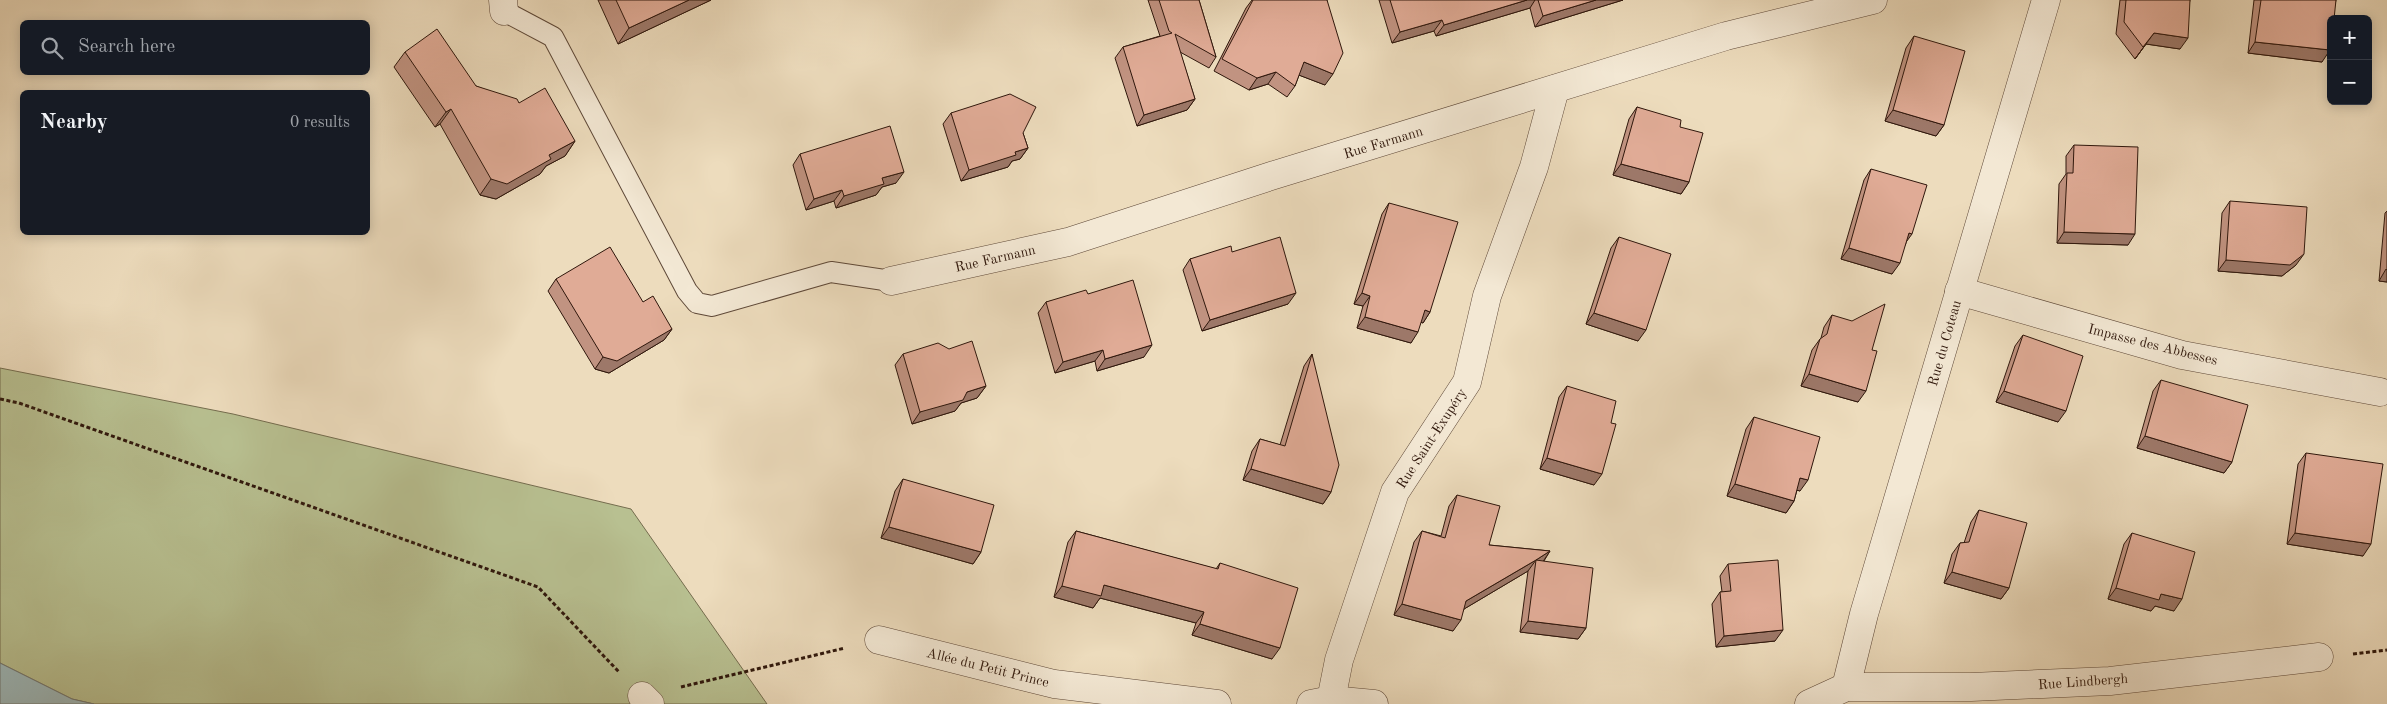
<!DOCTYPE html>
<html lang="en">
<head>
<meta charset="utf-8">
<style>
  :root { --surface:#171b24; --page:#20242c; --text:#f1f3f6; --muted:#9ea1a6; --line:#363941 }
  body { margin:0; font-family:"Old Standard TT",serif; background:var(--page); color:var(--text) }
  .controls { position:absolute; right:15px; top:15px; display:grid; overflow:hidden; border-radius:8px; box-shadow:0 2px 12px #0003 }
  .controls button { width:45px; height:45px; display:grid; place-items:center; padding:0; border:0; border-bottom:1px solid var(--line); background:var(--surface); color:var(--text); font:25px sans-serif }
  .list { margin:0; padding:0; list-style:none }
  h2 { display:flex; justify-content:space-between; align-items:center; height:65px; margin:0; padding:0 20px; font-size:21px }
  h2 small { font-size:16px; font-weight:400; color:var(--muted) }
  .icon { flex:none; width:28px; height:28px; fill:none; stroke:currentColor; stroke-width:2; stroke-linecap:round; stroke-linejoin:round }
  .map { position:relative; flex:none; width:2387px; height:704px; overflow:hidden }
  .search { position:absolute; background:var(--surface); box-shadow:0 2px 12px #0003; left:20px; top:20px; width:350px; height:55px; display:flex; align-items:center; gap:12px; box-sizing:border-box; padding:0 18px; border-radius:8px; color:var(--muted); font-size:19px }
  .panel { position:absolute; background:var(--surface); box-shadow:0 2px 12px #0003; left:20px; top:90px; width:350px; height:145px; border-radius:8px }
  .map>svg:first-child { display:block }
  .green { fill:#b8c091; stroke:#746c4e }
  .water { fill:#9db9bb; stroke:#717875 }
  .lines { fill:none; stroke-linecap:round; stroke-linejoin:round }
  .service-casing { stroke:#5e4838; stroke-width:22 }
  .minor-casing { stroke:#5e4838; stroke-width:29 }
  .path { stroke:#2f170c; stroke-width:3; stroke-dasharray:4 2.5; stroke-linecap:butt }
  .service { stroke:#f3e8d4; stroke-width:20 }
  .minor { stroke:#f3e8d4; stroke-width:28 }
  .wall { fill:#c19381; stroke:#2f170c }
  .shaded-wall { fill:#9d7869; stroke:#2f170c }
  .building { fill:#e0ab96; stroke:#2f170c }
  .labels { text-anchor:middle; stroke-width:4; stroke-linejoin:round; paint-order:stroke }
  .street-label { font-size:14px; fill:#2f170c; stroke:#f3e8d4 }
</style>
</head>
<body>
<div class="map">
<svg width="2387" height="704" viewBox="0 0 2387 704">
  <rect width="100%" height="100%" fill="#eddcbd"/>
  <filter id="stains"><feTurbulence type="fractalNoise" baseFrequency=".004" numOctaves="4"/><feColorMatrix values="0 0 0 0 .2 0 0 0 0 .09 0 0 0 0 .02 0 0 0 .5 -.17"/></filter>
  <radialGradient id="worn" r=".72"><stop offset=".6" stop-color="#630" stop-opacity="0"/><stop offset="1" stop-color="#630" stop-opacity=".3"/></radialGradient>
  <path class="green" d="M0,368L233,414L631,509L767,704H94L72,699L0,663Z"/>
  <path class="water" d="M0,663L72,699L94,704H0Z"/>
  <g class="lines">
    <g class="service-casing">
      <path id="service" d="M504,11L553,37L687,291L697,303L712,306L831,272L891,281"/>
    </g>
    <g class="minor-casing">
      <g id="minor">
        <path d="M503,0L504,11"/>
        <path d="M891,281L1068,242L1271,176L1726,36L1873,0"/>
        <path d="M1959,291L2182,355L2380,392"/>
        <path d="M879,640L1054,684L1217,704"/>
        <path d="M1846,687L1864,614L2046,0"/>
        <path d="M642,696L650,704"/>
        <path d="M1331,700L1339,660L1395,492L1467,382L1487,296L1534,167L1555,89"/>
        <path d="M1311,704L1331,700L1374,704"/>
        <path d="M1809,704L1846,687H1971L2110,681L2319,657"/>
      </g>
    </g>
    <g class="path">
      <path d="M0,399L19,403L538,587L619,672"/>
      <path d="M2353,654L2387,650"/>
      <path d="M681,687L845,648"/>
    </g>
    <use href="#service" class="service"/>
    <use href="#minor" class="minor"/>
  </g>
  <g class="wall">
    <path d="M598,0H711L618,44Z"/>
    <path d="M1148,0H1199L1216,57L1209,68L1180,52L1195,99L1187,110L1137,126L1115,58L1123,47L1160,36Z"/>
    <path d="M1252,0H1327L1325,85L1299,75L1295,86L1287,97L1268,84L1249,90L1214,71L1246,8Z"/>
    <path d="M1379,0H1623L1535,27L1530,8L1436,36L1434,31L1392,43Z"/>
    <path d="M2120,0H2190L2180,49L2146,44L2135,59L2116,34Z"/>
    <path d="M2254,0H2336L2322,62L2248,53Z"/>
    <path d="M1914,36L1944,125L1936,136L1885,121L1906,48Z"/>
    <path d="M405,52L476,86L519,103L575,141L565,156L546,166L540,174L496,199L480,195L440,124L435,127L394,67Z"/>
    <path d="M1637,107L1680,127L1689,182L1681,194L1613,175L1629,119Z"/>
    <path d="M951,113L1023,133L1028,148L1020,159L1012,161L1008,167L961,181L943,124Z"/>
    <path d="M2074,145L2128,245L2057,243L2059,184L2066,174V156Z"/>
    <path d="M800,154L896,183L882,187L876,195L836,208L834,201L806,210L793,165Z"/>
    <path d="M1871,169L1906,243L1892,274L1841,259L1864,180Z"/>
    <path d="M2230,201L2296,265L2282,276L2218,271L2222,213Z"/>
    <path d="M1389,203L1430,312L1423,323L1421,322L1411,343L1357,328L1363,306L1354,304L1382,214Z"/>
    <path d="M2387,211V282L2379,281L2385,213Z"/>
    <path d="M1619,237L1638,341L1586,324L1611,248Z"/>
    <path d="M1232,252L1288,304L1202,331L1183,270L1190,259Z"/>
    <path d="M556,279L643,302L672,329L664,340L609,373L595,369L548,291Z"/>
    <path d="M1088,294L1144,357L1097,371L1095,361L1055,373L1038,313L1046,302Z"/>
    <path d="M1832,315L1872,350L1858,402L1801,386L1812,350L1820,339L1821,338L1824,327Z"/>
    <path d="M2023,335L2058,422L1996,402L2015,346Z"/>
    <path d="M903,354L986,386L977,398L961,403L955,411L912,424L895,365Z"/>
    <path d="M1312,354L1331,492L1323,504L1243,480L1252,451L1260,439L1280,445L1304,366Z"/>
    <path d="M2161,380L2232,462L2224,473L2137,448L2153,391Z"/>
    <path d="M1567,386L1594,485L1540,469L1559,397Z"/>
    <path d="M1754,417L1800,491L1797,490L1794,501L1786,513L1727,496L1746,429Z"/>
    <path d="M2306,453L2363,556L2287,544L2298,464Z"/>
    <path d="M903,479L981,552L973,564L881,538L895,491Z"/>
    <path d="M1457,495L1489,545L1550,551L1544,561L1586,628L1578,639L1520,632L1528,571L1464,609L1453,631L1394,615L1414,542L1422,531L1441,536L1449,506Z"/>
    <path d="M1979,510L2009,588L2001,599L1944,583L1952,554L1960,543H1964L1971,522Z"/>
    <path d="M1076,531L1216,569L1220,563L1272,659L1192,635L1196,623L1100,598L1093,608L1054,597L1068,542Z"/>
    <path d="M2132,533L2174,611L2155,606L2151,611L2108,599L2124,544Z"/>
    <path d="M1728,564L1775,641L1716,647L1712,604L1720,592H1722L1720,576Z"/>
  </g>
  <g class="shaded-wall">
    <path d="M689,0H711L618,44L629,28Z"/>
    <path d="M1527,0H1535L1530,8L1436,36L1444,25Z"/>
    <path d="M1596,0H1623L1535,27L1543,16Z"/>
    <path d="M1442,20L1434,31L1392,43L1400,32Z"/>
    <path d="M2154,33L2188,38L2180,49L2146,44L2135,59Z"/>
    <path d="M2255,42L2330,50L2322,62L2248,53Z"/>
    <path d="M1304,62L1333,74L1325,85L1296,74Z"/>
    <path d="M1276,72L1268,84L1249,90L1257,78Z"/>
    <path d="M1195,99L1187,110L1137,126L1144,115Z"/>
    <path d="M451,109L440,124L435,127L446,112Z"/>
    <path d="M1893,110L1944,125L1936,136L1885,121Z"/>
    <path d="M575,141L565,156L546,166L540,174L496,199L480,195L491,179L549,155Z"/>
    <path d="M1028,148L1020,159L1012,161L1008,167L961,181L969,170L1015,152Z"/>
    <path d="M1621,164L1689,182L1681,194L1613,175Z"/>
    <path d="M904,172L896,183L882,187L876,195L836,208L844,196L882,178Z"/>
    <path d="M842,190L834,201L806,210L814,199Z"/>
    <path d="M2064,232L2135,234L2128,245L2057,243Z"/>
    <path d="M1909,233L1912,234L1904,245Z"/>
    <path d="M1849,248L1900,263L1892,274L1841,259Z"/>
    <path d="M2304,254L2296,265L2282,276L2218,271L2226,260Z"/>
    <path d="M2386,269L2387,270V282L2379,281Z"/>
    <path d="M1296,293L1288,304L1202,331L1210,320Z"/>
    <path d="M1362,293L1370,296L1363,306L1354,304Z"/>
    <path d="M1425,310L1430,312L1423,323L1417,321Z"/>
    <path d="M1594,313L1646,330L1638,341L1586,324Z"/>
    <path d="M1365,317L1418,332L1411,343L1357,328Z"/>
    <path d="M672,329L664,340L609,373L595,369L603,357Z"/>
    <path d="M1152,345L1144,357L1097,371L1105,359Z"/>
    <path d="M1103,350L1095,361L1055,373L1063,362Z"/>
    <path d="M1809,374L1866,391L1858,402L1801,386Z"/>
    <path d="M986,386L977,398L961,403L955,411L912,424L920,412L967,392Z"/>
    <path d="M2004,391L2066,411L2058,422L1996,402Z"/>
    <path d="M2145,436L2232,462L2224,473L2137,448Z"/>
    <path d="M1547,458L1602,474L1594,485L1540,469Z"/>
    <path d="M1251,469L1331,492L1323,504L1243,480Z"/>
    <path d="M1800,478L1808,480L1800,491L1792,489Z"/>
    <path d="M1735,484L1794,501L1786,513L1727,496Z"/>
    <path d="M889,527L981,552L973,564L881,538Z"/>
    <path d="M2295,533L2371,544L2363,556L2287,544Z"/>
    <path d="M1550,551L1542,563L1536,560Z"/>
    <path d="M1536,560L1528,571L1459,612L1466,601Z"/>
    <path d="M1952,572L2009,588L2001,599L1944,583Z"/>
    <path d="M1104,585L1204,612L1196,623L1100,598L1093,608L1054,597L1062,586Z"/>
    <path d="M2116,588L2161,594L2182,599L2174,611L2155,606L2151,611L2108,599Z"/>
    <path d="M1402,604L1461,620L1453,631L1394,615Z"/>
    <path d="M1528,621L1586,628L1578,639L1520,632Z"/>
    <path d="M1200,624L1280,648L1272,659L1192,635Z"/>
    <path d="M1783,630L1775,641L1716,647L1724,636Z"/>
  </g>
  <g class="building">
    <path d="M616,0H689L629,28Z"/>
    <path d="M1159,0H1199L1216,57L1175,34L1195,99L1144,115L1123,47L1172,33L1169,31Z"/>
    <path d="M1253,0H1327L1343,53L1333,74L1304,62L1295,86L1276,72L1257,78L1222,59Z"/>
    <path d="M1390,0H1527L1444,25L1442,20L1400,32Z"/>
    <path d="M1538,0H1596L1543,16Z"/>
    <path d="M2126,0H2190L2188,38L2154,33L2143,47L2124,22Z"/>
    <path d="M2261,0H2336L2334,19H2331L2330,50L2255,42Z"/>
    <path d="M437,29L476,86L517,99L519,103L545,88L575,141L549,155L551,159L507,184L491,179L451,109L446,112L405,52Z"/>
    <path d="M1914,36L1965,51L1944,125L1893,110Z"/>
    <path d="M1010,94L1036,107L1023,133L1028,148L1015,152L1016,155L969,170L951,113Z"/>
    <path d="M1637,107L1681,120L1680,127L1703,133L1689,182L1621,164Z"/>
    <path d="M890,126L904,172L882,178L884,184L844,196L842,190L814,199L800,154Z"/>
    <path d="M2074,145L2138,147L2135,234L2064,232L2067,173H2073Z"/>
    <path d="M1871,169L1927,185L1912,234L1909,233L1900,263L1849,248Z"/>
    <path d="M2230,201L2307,207L2304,254L2290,265L2226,260Z"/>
    <path d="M1389,203L1458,222L1430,312L1425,310L1418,332L1365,317L1370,296L1362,293Z"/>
    <path d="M1280,237L1296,293L1210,320L1190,259L1231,246L1232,252Z"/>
    <path d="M1619,237L1671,254L1646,330L1594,313Z"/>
    <path d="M610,247L643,302L653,296L672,329L617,361L603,357L556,279Z"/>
    <path d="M1133,280L1152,345L1105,359L1103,350L1063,362L1046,302L1086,290L1088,294Z"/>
    <path d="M1885,304L1872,350L1877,351L1866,391L1809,374L1820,339L1827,334L1832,315L1852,321Z"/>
    <path d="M2023,335L2083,356L2066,411L2004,391Z"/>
    <path d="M972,341L986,386L967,392L963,400L920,412L903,354L938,343L949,349Z"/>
    <path d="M1312,354L1339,465L1331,492L1251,469L1260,439L1285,446Z"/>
    <path d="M2161,380L2248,405L2232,462L2145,436Z"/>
    <path d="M1567,386L1616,401L1611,423L1616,424L1602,474L1547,458Z"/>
    <path d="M1754,417L1820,437L1808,480L1800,478L1794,501L1735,484Z"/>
    <path d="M2306,453L2383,464L2371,544L2295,533Z"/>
    <path d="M903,479L994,505L981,552L889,527Z"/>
    <path d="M1457,495L1500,506L1489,545L1550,551L1536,560L1593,568L1586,628L1528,621L1536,560L1466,601L1461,620L1402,604L1422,531L1445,538Z"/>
    <path d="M1979,510L2027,523L2009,588L1952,572L1960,543L1969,542Z"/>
    <path d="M1076,531L1218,569L1220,563L1298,588L1280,648L1200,624L1204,612L1104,585L1101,596L1062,586Z"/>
    <path d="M2132,533L2195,552L2182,599L2161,594L2159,600L2116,588Z"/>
    <path d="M1778,560L1783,630L1724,636L1720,592L1731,591L1728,564Z"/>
  </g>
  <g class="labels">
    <g class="street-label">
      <text transform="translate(1383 142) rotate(-17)" y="5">Rue Farmann</text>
      <text transform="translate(995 258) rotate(-13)" y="5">Rue Farmann</text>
      <text transform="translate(1944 343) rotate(-74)" y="5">Rue du Coteau</text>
      <text transform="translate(2153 344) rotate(14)" y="5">Impasse des Abbesses</text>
      <text transform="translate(1431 438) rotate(-57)" y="5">Rue Saint-Exupéry</text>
      <text transform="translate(988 667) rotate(14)" y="5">Allée du Petit Prince</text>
      <text transform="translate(2083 681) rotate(-4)" y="5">Rue Lindbergh</text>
    </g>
  </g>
  <rect width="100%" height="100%" filter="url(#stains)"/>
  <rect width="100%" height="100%" fill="url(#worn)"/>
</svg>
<div class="controls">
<button>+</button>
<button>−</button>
</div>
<div class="search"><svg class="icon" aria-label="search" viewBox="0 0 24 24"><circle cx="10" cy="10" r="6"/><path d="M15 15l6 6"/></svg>Search here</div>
<section class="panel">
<h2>Nearby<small>0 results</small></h2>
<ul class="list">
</ul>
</section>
</div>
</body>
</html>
